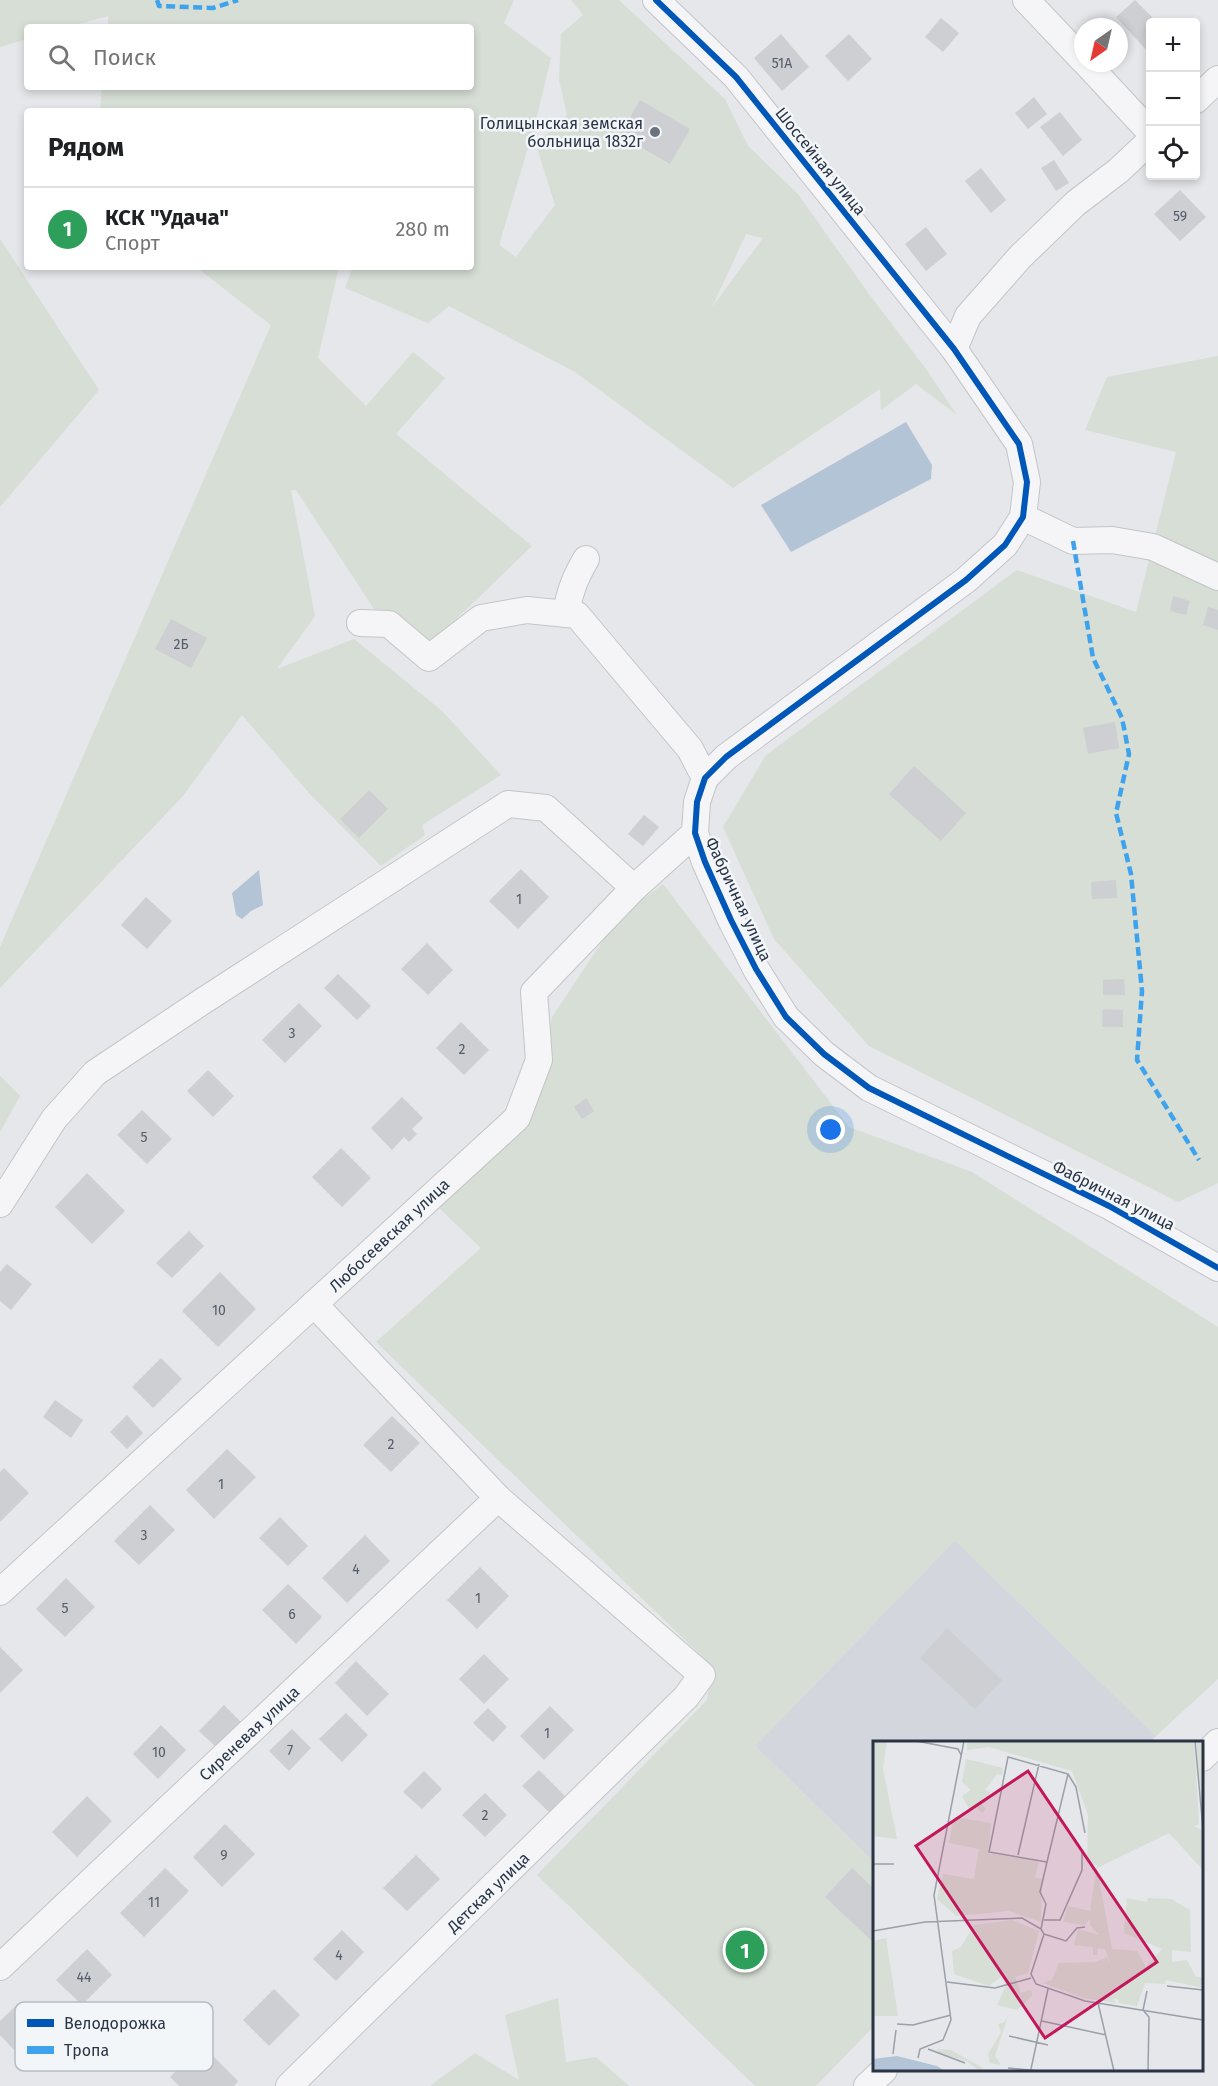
<!DOCTYPE html>
<html lang="ru">
<head>
<meta charset="utf-8">
<style>
  :root { --surface:#fff; --page:#f6f6f6; --text:#202124; --muted:#757577; --line:#e0e0e0; --accent:#6b737f }
  body { margin:0; font-family:"Fira Sans",sans-serif; background:var(--page); color:var(--text) }
  .controls { position:absolute; right:18px; top:18px; display:grid; overflow:hidden; border-radius:6px; box-shadow:0 3px 9px #0003 }
  .controls button { width:54px; height:54px; display:grid; place-items:center; padding:0; border:0; border-bottom:2px solid var(--line); background:var(--surface); color:var(--text); font:30px sans-serif }
  .compass { position:absolute; left:1074px; top:18px; width:54px; height:54px; border-radius:50%; background:var(--surface); box-shadow:0 3px 9px #0003; rotate:214deg }
  .you { position:absolute; left:831px; top:1130px; width:21px; height:21px; margin:-15px; border:4px solid #fff; border-radius:50%; background:#1a73e8; box-shadow:0 0 0 9px #1a73e833 }
  .badge { display:grid; place-items:center; width:39px; height:39px; border-radius:50%; background:var(--accent); color:#fff; font-size:20px; font-weight:700 }
  .pin { position:absolute; translate:-50% -50%; border:3px solid #fff; box-shadow:0 2px 6px #0006 }
  .list { margin:0; padding:0; list-style:none }
  h2 { display:flex; justify-content:space-between; align-items:center; height:78px; margin:0; padding:0 24px; font-size:26px }
  h2 small { font-size:20px; font-weight:400; color:var(--muted) }
  .list li { display:grid; grid-template-columns:39px 1fr auto; gap:18px; align-items:center; box-sizing:border-box; height:84px; padding:0 24px; border-top:2px solid var(--line) }
  .list b { display:block; font-size:22px; white-space:nowrap }
  .list p { margin:0; font-size:20px; white-space:nowrap; color:var(--muted) }
  .list em { font-size:20px; font-style:normal; color:var(--muted) }
  .icon { flex:none; width:33px; height:33px; fill:none; stroke:currentColor; stroke-width:2; stroke-linecap:round; stroke-linejoin:round }
  .map { position:relative; flex:none; width:1218px; height:2086px; overflow:hidden }
  .search { position:absolute; background:var(--surface); box-shadow:0 3px 9px #0003; left:24px; top:24px; width:450px; height:66px; display:flex; align-items:center; gap:15px; box-sizing:border-box; padding:0 21px; border-radius:6px; color:var(--muted); font-size:22px }
  .panel { position:absolute; background:var(--surface); box-shadow:0 3px 9px #0003; left:24px; top:108px; width:450px; height:162px; border-radius:6px }
  .map>svg:first-child { display:block }
  .built { fill:#d3d7dd }
  .green { fill:#d6ded5; fill-rule:evenodd }
  .water { fill:#b3c4d6 }
  .building { fill:#cdcfd3 }
  .lines { fill:none; stroke-linecap:round; stroke-linejoin:round }
  .minor-casing { stroke:#c3c5c8; stroke-width:28 }
  .minor { stroke:#f5f5f7; stroke-width:26 }
  .quiet { stroke:#3ea3ec; stroke-width:4.5; stroke-dasharray:9 4.5; stroke-linecap:butt }
  .cycleway-casing { stroke:#f3f6f9; stroke-width:10 }
  .cycleway { stroke:#0057b8; stroke-width:6 }
  .poi-dot { fill:#6b737f; stroke:#f3f6f9; stroke-width:2 }
  .labels { text-anchor:middle; stroke-width:5; stroke-linejoin:round; paint-order:stroke }
  .number-label { font-size:14px; fill:#545c69 }
  .poi-label { font-size:16px; fill:#2a3445; stroke:#f3f6f9; text-anchor:end }
  .street-label { font-size:16px; fill:#2a3445; stroke:#f3f6f9 }
  .inset-road { fill:none; stroke:#9a9fa8; stroke-width:1.5 }
  .view { fill:#c2185b; fill-opacity:0.15; stroke:#c2185b; stroke-width:3 }
  .inset-edge { fill:none; stroke:#2a3445; stroke-width:3 }
  .key { fill:#f3f6f9; stroke:#b7bcc3; stroke-width:1.5 }
  .key-label { font-size:16px; fill:#2a3445 }
</style>
</head>
<body>
<div class="map">
<svg width="1218" height="2086" viewBox="0 0 1218 2086">
  <rect width="100%" height="100%" fill="#e5e7ea"/>
  <path class="built" d="M955,1540L1156,1736L1150,1742H874V1862L755,1746Z"/>
  <g class="green">
    <path d="M0,0H514L504,23L551,58L535,124L499,245L516,257L555,205L536,145L567,115L559,80L561,34L583,15L571,0H619L725,99L748,146L798,194L866,290L926,369L957,415L916,384L881,410L880,389L733,488L575,372L449,306L428,323L345,288L353,267H471V111H100L102,87H471V27H108V16L68,27H27V39L0,47ZM746,234L763,238L713,306V305Z"/>
    <path d="M0,239L99,390L0,507Z"/>
    <path d="M196,267H339L318,358L366,406L413,352L445,378L396,434L532,546L426,648L374,609L296,490H291L315,616L277,669L354,639L442,711L501,775L422,825L425,835L381,866L309,793L242,715L183,796L0,988V947L271,325Z"/>
    <path d="M1218,356V1183L1178,1202L869,1046L774,939L723,827L766,755L1017,570L1136,612L1176,452L1085,430L1107,377Z"/>
    <path d="M663,884L849,1127L972,1172L1218,1327V1679L1156,1736L955,1540L755,1746L874,1862V2026L816,2086H755L537,1875L707,1700L712,1666L376,1342L481,1248L437,1206L533,1110L552,1017L618,918Z"/>
    <path d="M0,1076L20,1096L0,1132Z"/>
    <path d="M558,1998L566,2062L596,2057L629,2086H430L475,2053L519,2080L505,2015Z"/>
  </g>
  <g class="water">
    <path d="M906,422L932,465L931,479L791,552L761,505Z"/>
    <path d="M259,870L263,905L251,911L242,919L236,915L232,893Z"/>
  </g>
  <g class="building">
    <path d="M1135,0L1157,22H1150V54L1116,17Z"/>
    <path d="M941,18L959,33L943,52L925,37Z"/>
    <path d="M781,34L809,67L782,91L754,58Z"/>
    <path d="M849,34L872,59L848,81L825,56Z"/>
    <path d="M1034,97L1047,114L1028,129L1015,113Z"/>
    <path d="M640,100L690,129L670,164L620,135Z"/>
    <path d="M1060,112L1082,140L1063,156L1040,127Z"/>
    <path d="M1054,160L1069,183L1056,191L1041,168Z"/>
    <path d="M981,168L1006,200L991,213L965,181Z"/>
    <path d="M1180,190L1206,217L1180,241L1154,214Z"/>
    <path d="M926,227L947,254L926,271L905,244Z"/>
    <path d="M1173,596L1190,601L1186,615L1170,611Z"/>
    <path d="M1208,607L1218,610V630L1203,625Z"/>
    <path d="M171,619L207,638L191,668L155,649Z"/>
    <path d="M1115,722L1119,748L1088,754L1083,728Z"/>
    <path d="M914,766L966,813L941,841L889,794Z"/>
    <path d="M369,790L388,809L359,838L340,819Z"/>
    <path d="M644,815L659,827L643,846L628,834Z"/>
    <path d="M521,869L549,897L518,929L489,901Z"/>
    <path d="M1116,880L1117,898L1092,899L1091,882Z"/>
    <path d="M146,897L172,921L147,949L121,925Z"/>
    <path d="M427,943L453,970L428,995L401,969Z"/>
    <path d="M338,974L371,1006L357,1020L324,988Z"/>
    <path d="M1124,979L1125,995H1103V980Z"/>
    <path d="M299,1003L322,1026L285,1063L262,1040Z"/>
    <path d="M1103,1009L1123,1010V1027H1102Z"/>
    <path d="M461,1022L489,1050L464,1075L436,1048Z"/>
    <path d="M208,1070L234,1096L213,1117L187,1091Z"/>
    <path d="M402,1097L423,1118L412,1129L417,1134L409,1142L404,1137L392,1150L371,1128Z"/>
    <path d="M586,1098L594,1111L582,1119L574,1107Z"/>
    <path d="M142,1110L172,1139L147,1164L117,1135Z"/>
    <path d="M341,1148L371,1178L342,1207L312,1177Z"/>
    <path d="M87,1173L125,1211L92,1244L55,1207Z"/>
    <path d="M189,1231L204,1246L172,1278L156,1263Z"/>
    <path d="M7,1264L32,1284L11,1310L0,1301V1272Z"/>
    <path d="M220,1272L256,1309L218,1347L182,1311Z"/>
    <path d="M161,1358L182,1379L153,1408L132,1387Z"/>
    <path d="M55,1400L83,1420L71,1438L43,1417Z"/>
    <path d="M127,1415L143,1433L127,1449L110,1432Z"/>
    <path d="M392,1416L420,1443L391,1472L363,1445Z"/>
    <path d="M227,1449L256,1477L214,1519L186,1490Z"/>
    <path d="M4,1468L29,1493L0,1522V1472Z"/>
    <path d="M150,1505L175,1530L139,1565L114,1541Z"/>
    <path d="M280,1517L308,1546L288,1566L259,1538Z"/>
    <path d="M365,1535L390,1561L347,1603L322,1578Z"/>
    <path d="M480,1567L509,1596L477,1629L447,1600Z"/>
    <path d="M66,1578L95,1607L65,1637L36,1609Z"/>
    <path d="M288,1584L322,1617L296,1644L262,1610Z"/>
    <path d="M947,1628L1002,1680L975,1709L920,1658Z"/>
    <path d="M0,1647L23,1670L0,1693Z"/>
    <path d="M484,1654L509,1679L484,1704L459,1679Z"/>
    <path d="M356,1661L389,1694L367,1716L335,1683Z"/>
    <path d="M224,1705L241,1722L216,1747L199,1731Z"/>
    <path d="M550,1706L574,1730L544,1760L520,1736Z"/>
    <path d="M488,1708L507,1727L493,1742L473,1723Z"/>
    <path d="M346,1713L368,1735L342,1762L319,1739Z"/>
    <path d="M161,1725L186,1750L158,1779L133,1754Z"/>
    <path d="M292,1729L311,1748L289,1771L269,1751Z"/>
    <path d="M539,1770L565,1796L549,1812L522,1786Z"/>
    <path d="M424,1771L442,1789L422,1809L403,1792Z"/>
    <path d="M485,1793L507,1815L485,1837L462,1815Z"/>
    <path d="M87,1796L112,1821L77,1857L52,1832Z"/>
    <path d="M225,1824L255,1854L222,1887L193,1857Z"/>
    <path d="M416,1855L440,1879L407,1911L383,1888Z"/>
    <path d="M165,1868L189,1891L144,1937L120,1913Z"/>
    <path d="M852,1868L874,1889V1943L825,1897Z"/>
    <path d="M342,1930L364,1952L336,1981L313,1959Z"/>
    <path d="M87,1949L112,1975L82,2005L56,1980Z"/>
    <path d="M274,1989L300,2015L269,2046L243,2020Z"/>
    <path d="M19,2003L40,2024L14,2050L0,2035V2021Z"/>
    <path d="M202,2045L238,2081L234,2086H179L170,2077Z"/>
  </g>
  <g class="lines">
    <g class="minor-casing">
      <g id="minor">
        <path d="M656,0L736,77L954,349L1019,444L1027,482L1023,517L1005,545L966,580L726,757L705,778L697,802L695,833L705,862L731,920L756,969L786,1017L824,1054L869,1088L1109,1206L1218,1268"/>
        <path d="M1026,0L1083,60"/>
        <path d="M1086,63L1150,132"/>
        <path d="M1196,100L1218,79"/>
        <path d="M954,349L968,316L1020,257L1076,203L1118,171L1150,141"/>
        <path d="M1023,517L1073,541L1112,540L1153,547L1218,577"/>
        <path d="M566,614C569,593 575,578 586,559"/>
        <path d="M360,623L389,624L429,658L481,618L527,610L577,615L690,749L705,778"/>
        <path d="M0,1204L54,1119L95,1073L203,1001L508,804L546,808L634,888"/>
        <path d="M0,1592L517,1118L539,1060L534,992L634,888L695,833"/>
        <path d="M1202,1758L1218,1742"/>
        <path d="M0,1967L498,1498"/>
        <path d="M289,2086L686,1697L702,1675L498,1498L314,1304"/>
        <path d="M867,2086L884,2070"/>
      </g>
    </g>
    <use href="#minor" class="minor"/>
    <g class="quiet">
      <path d="M157,0L159,6L213,8L238,0"/>
      <path d="M1073,541L1093,658L1122,718L1129,754L1116,813L1131,874L1142,991L1137,1060L1199,1160"/>
    </g>
    <g class="cycleway-casing">
      <path id="cycleway" d="M656,0L736,77L954,349L1019,444L1027,482L1023,517L1005,545L966,580L726,757L705,778L697,802L695,833L705,862L731,920L756,969L786,1017L824,1054L869,1088L1109,1206L1218,1268"/>
    </g>
    <use href="#cycleway" class="cycleway"/>
  </g>
  <circle class="poi-dot" cx="655" cy="132" r="6"/>
  <g class="labels">
    <g class="number-label">
      <text x="782" y="68">51А</text>
      <text x="1180" y="221">59</text>
      <text x="181" y="649">2Б</text>
      <text x="519" y="904">1</text>
      <text x="292" y="1038">3</text>
      <text x="462" y="1054">2</text>
      <text x="144" y="1142">5</text>
      <text x="219" y="1315">10</text>
      <text x="391" y="1449">2</text>
      <text x="221" y="1489">1</text>
      <text x="144" y="1540">3</text>
      <text x="356" y="1574">4</text>
      <text x="478" y="1603">1</text>
      <text x="65" y="1613">5</text>
      <text x="292" y="1619">6</text>
      <text x="547" y="1738">1</text>
      <text x="290" y="1755">7</text>
      <text x="159" y="1757">10</text>
      <text x="485" y="1820">2</text>
      <text x="224" y="1860">9</text>
      <text x="154" y="1907">11</text>
      <text x="339" y="1960">4</text>
      <text x="84" y="1982">44</text>
    </g>
    <g class="poi-label">
      <text x="643" y="129">Голицынская земская<tspan x="643" dy="18">больница 1832г</tspan></text>
    </g>
    <g class="street-label">
      <text transform="translate(821 161) rotate(51)" y="6">Шоссейная улица</text>
      <text transform="translate(739 899) rotate(65)" y="6">Фабричная улица</text>
      <text transform="translate(1114 1195) rotate(27)" y="6">Фабричная улица</text>
      <text transform="translate(389 1235) rotate(-43)" y="6">Любосеевская улица</text>
      <text transform="translate(249 1733) rotate(-43)" y="6">Сиреневая улица</text>
      <text transform="translate(488 1892) rotate(-44)" y="6">Детская улица</text>
    </g>
  </g>
  <g transform="translate(873 1741)">
    <rect width="330" height="330" fill="#e5e7ea"/>
    <path d="M0,0H14L10,28L24,98L0,95ZM94,0H321L326,83L321,85L330,90V129L296,92L224,127L239,208L264,210L273,226L289,208L251,192L254,157L274,161L275,157L298,158L317,169L318,211L299,209V221L314,219L323,236H330V247L293,239L292,243L272,242L264,265L246,262L245,258H240L243,262L211,257L170,242L179,239L186,222L223,221L234,216L240,228L232,208L225,207L224,214H220V206L201,204L205,188L226,194L217,184V178L212,184L190,181L195,165L217,170L224,124L214,122L215,74L199,30L116,6L94,9ZM323,0H330V86ZM93,18L130,27L129,34L124,33L112,49L117,51L113,62L108,63L113,68L109,72L104,67L96,68L89,55L98,49L89,41ZM81,76L118,82L115,112L166,121L162,136L169,138L168,181L136,170L83,175L64,158L70,133L101,138L106,108L76,102ZM139,179L166,190L155,232L142,236L148,252L158,249L159,255L144,269L124,264L133,244L129,235L116,245L81,233L79,210L88,206L101,184ZM13,197L25,275H0V200ZM136,272L122,315L128,324L117,322L115,313L128,291L125,283L132,281ZM64,308L78,309L110,327L106,329L93,320L65,312Z" fill="#d6ded5"/>
    <path d="M24,315L64,325L72,330H0V318Z" fill="#b3c4d6"/>
    <path class="inset-road" d="M43,0L85,8L88,14M322,0L330,88M195,33L203,46L212,92M145,114L166,23M0,126L1,123H21M171,179H187L209,129V110M168,188L173,163L167,151L174,121L195,33L135,16L116,111L174,121M0,190L52,181L149,177L168,188L171,193L158,233L163,243L212,260L330,279M171,193L193,200L204,187L212,186M74,241L122,247L158,237M294,245L330,249M274,250L270,269L276,276L275,330M225,262L241,330M169,280L233,294M24,283L40,284L78,274M136,295L175,304M55,308L92,322M20,313L23,289M45,317L47,308L70,299L78,279L61,154L91,0M135,327L168,330M158,328L175,248"/>
    <path class="view" d="M155,30L284,221L172,297L43,105Z"/>
    <rect width="330" height="330" class="inset-edge"/>
  </g>
  <rect x="15" y="2002" width="198" height="69" rx="9" class="key"/>
  <rect x="27" y="2019" width="27" height="8" fill="#0057b8"/>
  <rect x="27" y="2046" width="27" height="8" fill="#3ea3ec"/>
  <g class="key-label">
    <text x="64" y="2029">Велодорожка</text>
    <text x="64" y="2056">Тропа</text>
  </g>
</svg>
<div class="controls">
<button>+</button>
<button>−</button>
<button><svg class="icon" aria-label="locate" viewBox="0 0 24 24"><circle cx="12" cy="12" r="6"/><path d="M12 2v4M12 18v4M2 12h4M18 12h4"/></svg></button>
</div>
<svg class="compass" viewBox="-18 -18 36 36"><path d="M0-13l5 13h-10z" fill="#e53935"/><path d="M0 13l5-13h-10z" fill="#757577"/></svg>
<div class="you"></div>
<div class="pin badge" style="left:745px;top:1950px;background:#2e9e5b">1</div>
<div class="search"><svg class="icon" aria-label="search" viewBox="0 0 24 24"><circle cx="10" cy="10" r="6"/><path d="M15 15l6 6"/></svg>Поиск</div>
<section class="panel">
<h2>Рядом<small></small></h2>
<ul class="list">
<li><span class="badge" style="background:#2e9e5b">1</span><div><b>КСК &quot;Удача&quot;</b><p>Спорт</p></div><em>280 m</em></li>
</ul>
</section>
</div>
</body>
</html>
